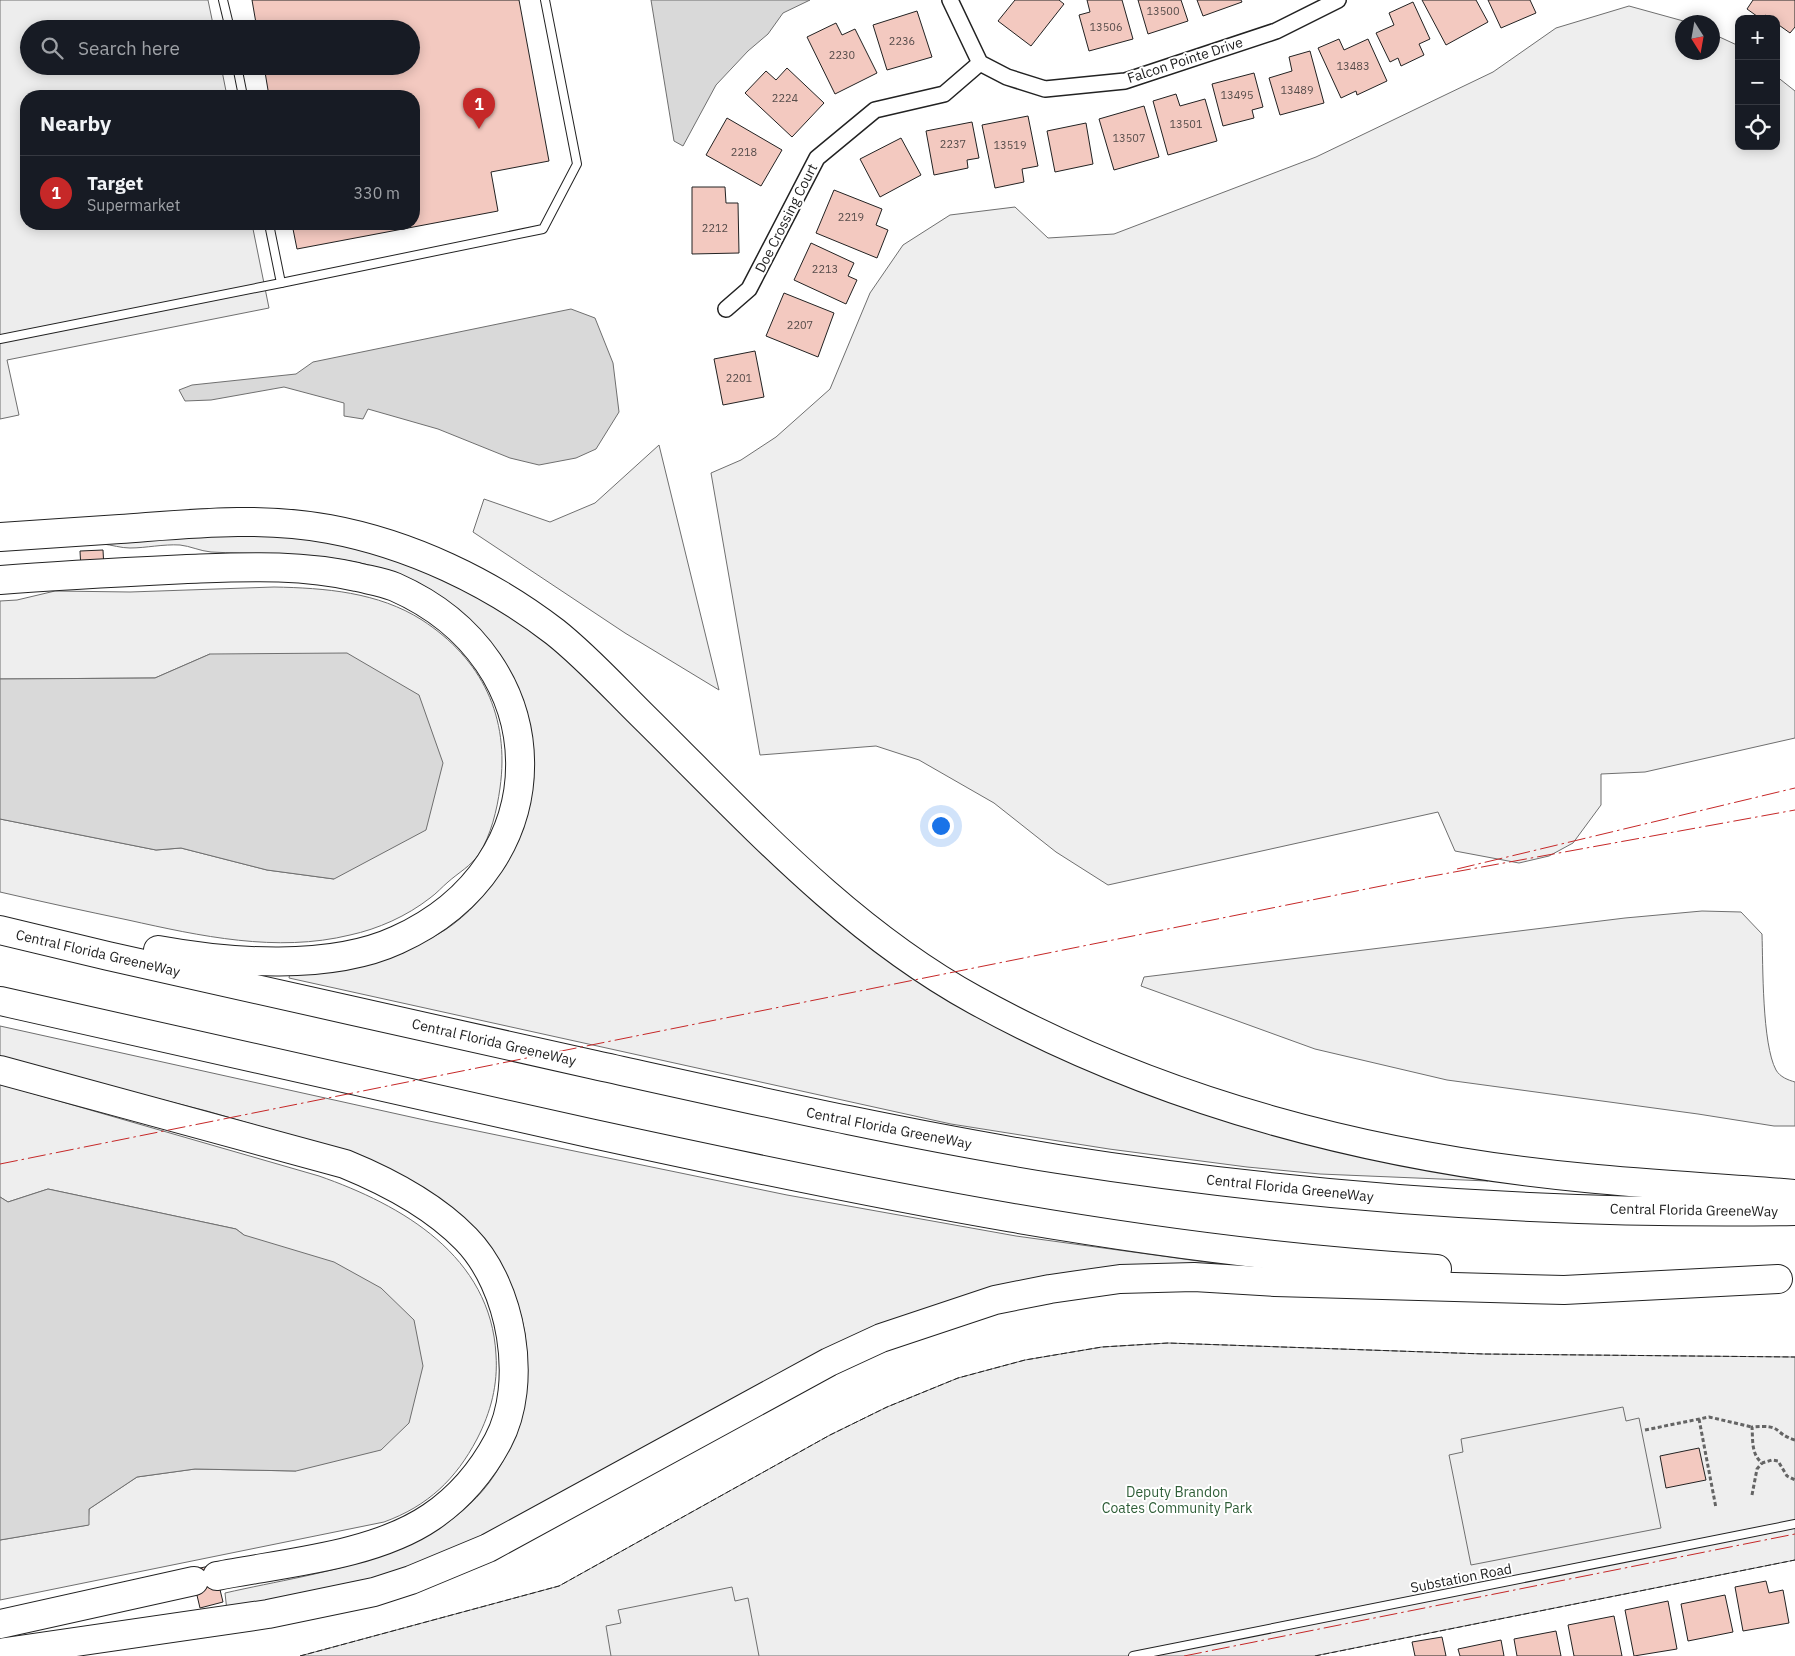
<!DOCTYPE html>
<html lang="en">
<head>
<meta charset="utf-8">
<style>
  :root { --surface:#171b24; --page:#242831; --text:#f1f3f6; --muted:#9ea1a6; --line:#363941; --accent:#c62828 }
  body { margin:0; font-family:"IBM Plex Sans",sans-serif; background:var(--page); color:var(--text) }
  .controls { position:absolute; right:15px; top:15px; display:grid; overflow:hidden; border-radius:10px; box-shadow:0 2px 12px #0003 }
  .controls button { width:45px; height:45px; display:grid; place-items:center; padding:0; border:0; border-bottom:1px solid var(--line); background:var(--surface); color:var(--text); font:25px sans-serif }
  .compass { position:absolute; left:1675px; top:15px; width:45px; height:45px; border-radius:50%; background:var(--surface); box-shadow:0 2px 12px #0003; rotate:169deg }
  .you { position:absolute; left:940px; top:825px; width:18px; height:18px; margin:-12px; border:4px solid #fff; border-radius:50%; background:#1a73e8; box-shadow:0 0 0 8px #1a73e833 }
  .badge { display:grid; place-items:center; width:32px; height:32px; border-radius:50%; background:var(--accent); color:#fff; font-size:16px; font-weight:700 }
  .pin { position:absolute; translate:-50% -41px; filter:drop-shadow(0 1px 2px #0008) }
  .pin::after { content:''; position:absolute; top:26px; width:18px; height:15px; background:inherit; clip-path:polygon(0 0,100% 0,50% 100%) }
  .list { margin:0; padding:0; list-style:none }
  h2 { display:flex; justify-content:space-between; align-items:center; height:65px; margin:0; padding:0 20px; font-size:21px }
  h2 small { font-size:16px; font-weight:400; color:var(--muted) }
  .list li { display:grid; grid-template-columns:32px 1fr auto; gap:15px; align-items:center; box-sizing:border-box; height:75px; padding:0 20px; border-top:1px solid var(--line) }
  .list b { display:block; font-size:19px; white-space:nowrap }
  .list p { margin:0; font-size:16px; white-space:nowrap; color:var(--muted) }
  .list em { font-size:16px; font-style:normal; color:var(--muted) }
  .icon { flex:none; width:28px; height:28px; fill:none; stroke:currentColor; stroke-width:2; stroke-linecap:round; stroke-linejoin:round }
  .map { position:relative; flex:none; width:1795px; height:1656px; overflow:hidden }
  .search { position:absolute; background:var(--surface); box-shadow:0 2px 12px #0003; left:20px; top:20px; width:400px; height:55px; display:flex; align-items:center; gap:12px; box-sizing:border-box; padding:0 18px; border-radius:28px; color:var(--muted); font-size:19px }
  .panel { position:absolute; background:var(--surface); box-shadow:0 2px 12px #0003; left:20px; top:90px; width:400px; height:140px; border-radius:20px }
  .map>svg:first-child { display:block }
  .green { fill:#eee; stroke:#6f6f6f }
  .parking { fill:#ededed; stroke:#6f6f6f }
  .water { fill:#d9d9d9; stroke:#6f6f6f }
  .building { fill:#f3c9c0; stroke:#222 }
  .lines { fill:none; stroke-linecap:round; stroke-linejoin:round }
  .lane-casing { stroke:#222; stroke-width:10 }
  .street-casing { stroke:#222; stroke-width:18 }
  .highway-casing { stroke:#222; stroke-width:30 }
  .path { stroke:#646464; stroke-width:3; stroke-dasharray:4 2.5; stroke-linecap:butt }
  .lane { stroke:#fff; stroke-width:8 }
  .street { stroke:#fff; stroke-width:15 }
  .highway { stroke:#fff; stroke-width:28 }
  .fence { stroke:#222; stroke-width:1; stroke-dasharray:6 2.5; stroke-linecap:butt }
  .power { stroke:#c62828; stroke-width:1; stroke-dasharray:18 4 2.5 4; stroke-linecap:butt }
  .labels { text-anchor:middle; stroke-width:4; stroke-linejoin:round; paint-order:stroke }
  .number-label { font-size:11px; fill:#564c4a }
  .street-label { font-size:14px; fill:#222; stroke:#fff }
  .park-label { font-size:14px; fill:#2f5e38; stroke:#fff }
</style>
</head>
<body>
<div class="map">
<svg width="1795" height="1656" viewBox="0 0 1795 1656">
  <rect width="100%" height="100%" fill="#fff"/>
  <g class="green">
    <path d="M1629,6L1687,22H1682V52H1712L1713,34L1739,46V146H1776V76L1795,91V738L1645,772L1601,774V805L1573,843L1549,856L1519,863L1455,851L1438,812L1108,885L1056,852L994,803L919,760L876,746L760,755L711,473L741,460L776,437L830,389L870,293L903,245L950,215L1015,207L1048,238L1114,234L1316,157L1493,72L1556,28Z"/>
    <path d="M659,445L719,690L625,633L473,532L484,499L550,522L595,503Z"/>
    <path d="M273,534L366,548L442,575L537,630L691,774L1004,1026L1486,1172L1488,1181L1320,1174L1247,1167L1109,1149L951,1124L289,978L290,973C316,970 350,969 375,962C399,954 424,943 445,930C468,915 487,893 501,871C563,773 529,651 431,591C363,549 287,556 211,552C200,551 190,546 180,545C163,544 146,548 130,548C121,548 112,545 103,544L175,536Z"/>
    <path d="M274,587C325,588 378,592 422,620C482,659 510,717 500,788C497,810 491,835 479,854C471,866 458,873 448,882C442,887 437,893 430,898C407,916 378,929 350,935C277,953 200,936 128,920C85,911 43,902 0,892V819L156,850L181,848L267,870L334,879L210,654L155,678L0,679V601L17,600L55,591L130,592Z"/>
    <path d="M1702,911L1741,912L1762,934C1763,965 1762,1044 1776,1070C1780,1077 1788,1080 1795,1082V1126H1774L1698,1114L1447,1080L1315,1049L1141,986L1144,977L1625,918Z"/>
    <path d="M0,1026L429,1121L787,1195L1016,1236L1249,1268L984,1297L409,1574L227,1611L225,1593C325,1570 455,1559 506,1455C513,1441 514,1420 518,1404C521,1392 526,1379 526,1367C530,1324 511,1279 487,1244L341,1150L207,1111L0,1059Z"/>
    <path d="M0,1084L319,1176C402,1205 491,1256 496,1355C498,1384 491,1412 477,1439C456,1479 428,1506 384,1522L0,1600V1540L88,1525L89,1509L137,1477L195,1469L296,1471L244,1235L236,1229L48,1189L8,1202L0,1197Z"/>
    <path d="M1168,1343L1484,1354L1795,1357V1560L1314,1656H300L559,1586L830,1435L887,1407L958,1378L1025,1360L1102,1347Z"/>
  </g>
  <g class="parking">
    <path d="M0,0H208L214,29H29V66H221L227,96H26V224H252L269,308L7,360L19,415L0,419Z"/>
    <path d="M1623,1407L1626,1421L1639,1418L1661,1528L1471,1565L1449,1455L1463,1452L1461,1439Z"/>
    <path d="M732,1587L735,1601L748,1598L759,1656H611L606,1626L621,1623L618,1610Z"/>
  </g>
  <g class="water">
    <path d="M651,0H810L783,13L768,34L748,51L716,85L683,146L674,141Z"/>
    <path d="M571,309L595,318L613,363L619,412L596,449L576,458L539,465L510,458L438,429L368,409L363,419L344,416V403L284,387L211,400L185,401L179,390L192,385L296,374L313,362Z"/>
    <path d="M347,653L419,695L443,763L426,830L334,879L267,870L181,848L156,850L0,819V679L155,678L210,654Z"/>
    <path d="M48,1189L236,1229L244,1235L334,1262L381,1288L414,1320L423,1366L409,1423L381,1450L296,1471L195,1469L137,1477L89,1509V1525L0,1540V1197L8,1202Z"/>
  </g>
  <g class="building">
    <path d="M252,0H519L549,161L491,172L498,211L297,249L292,224H414V96H269L264,66H411V29H257Z"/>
    <path d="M1015,0H1059L1064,4L1031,46L998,21Z"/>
    <path d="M1087,0H1122L1133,39L1089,51L1079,15L1090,12Z"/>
    <path d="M1138,0H1181L1188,21L1148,34Z"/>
    <path d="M1197,0H1241L1242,2L1203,16Z"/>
    <path d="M1422,0H1476L1488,22L1446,45Z"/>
    <path d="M1488,0H1530L1536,13L1501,28Z"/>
    <path d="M1753,0H1795V27L1790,33L1776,23V19H1771L1765,15L1761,19L1747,9Z"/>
    <path d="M1413,2L1430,39L1419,44L1424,55L1401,66L1398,58L1390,62L1376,33L1394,25L1389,13Z"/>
    <path d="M917,11L932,57L887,70L873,25Z"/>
    <path d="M836,23L842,35L855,29L877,73L835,94L807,37Z"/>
    <path d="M1339,39L1344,50L1368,39L1387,81L1357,95L1356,91L1341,98L1318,48Z"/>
    <path d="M1310,51L1324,103L1280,115L1269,78L1292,71L1289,57Z"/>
    <path d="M787,68L824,103L792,137L745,93L766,71L776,80Z"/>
    <path d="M1254,73L1263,107L1252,110L1254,118L1223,126L1212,84Z"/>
    <path d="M1176,94L1180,106L1205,99L1217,141L1168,155L1153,101Z"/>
    <path d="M1144,106L1159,157L1114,170L1099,119Z"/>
    <path d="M1028,116L1038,166L1022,169L1024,182L995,188L982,125Z"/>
    <path d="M727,118L782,150L761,186L706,155Z"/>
    <path d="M972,122L979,158L967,160L968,168L934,175L926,131Z"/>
    <path d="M1086,123L1093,164L1055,172L1047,131Z"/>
    <path d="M901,138L921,175L880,197L860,159Z"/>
    <path d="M692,187H725L726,203H738L739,253L692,254Z"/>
    <path d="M834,190L882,209L876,225L888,230L877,258L816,233Z"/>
    <path d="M811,243L854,263L848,276L857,280L846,304L794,280Z"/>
    <path d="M784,293L834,313L818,357L766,336Z"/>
    <path d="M755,351L764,397L723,405L714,359Z"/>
    <path d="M103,550L105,587L82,588L80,551Z"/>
    <path d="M1699,1448L1706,1480L1666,1488L1660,1456Z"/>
    <path d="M214,1565L223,1602L200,1608L191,1570Z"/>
    <path d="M1766,1581L1769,1593L1783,1590L1789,1623L1743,1631L1735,1587Z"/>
    <path d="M1725,1595L1733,1632L1688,1641L1681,1604Z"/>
    <path d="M1668,1601L1677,1649L1634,1656L1625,1610Z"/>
    <path d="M1614,1616L1622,1656H1574L1568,1625Z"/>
    <path d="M1556,1631L1561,1656H1517L1514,1639Z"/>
    <path d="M1442,1637L1446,1656H1415L1412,1642Z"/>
    <path d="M1501,1640L1504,1656H1460L1458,1649Z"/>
  </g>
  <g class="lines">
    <g class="lane-casing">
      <g id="lane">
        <path d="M223,0L230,29"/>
        <path d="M237,66L243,96"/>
        <path d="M281,283L543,229L577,164L545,0"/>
        <path d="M0,339L281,283L269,224"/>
        <path d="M1133,1656L1795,1524"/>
      </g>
    </g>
    <g class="street-casing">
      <g id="street">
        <path d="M950,0L980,63L1007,77L1045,89L1125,81L1276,31L1338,0"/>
        <path d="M726,309L749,289L817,158L875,110L944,94L980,63"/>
      </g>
    </g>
    <g class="highway-casing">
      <g id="highway">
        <path d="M0,537C40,534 80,532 120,529C190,524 259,516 329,529C410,544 490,582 555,632C589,659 618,692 649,722C750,822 849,931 975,1000C1162,1103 1374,1158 1586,1178C1655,1185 1725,1188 1795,1194"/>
        <path d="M0,580C62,575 125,572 187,569C247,567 299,564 357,577C369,580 383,582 395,587C560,660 563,865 397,940C330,971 229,963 158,950"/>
        <path d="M0,930L108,956C270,992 433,1029 595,1065C749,1099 902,1134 1058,1159C1301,1197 1549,1215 1795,1211"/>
        <path d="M0,1001C196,1045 392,1089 589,1133C869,1194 1150,1252 1437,1269"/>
        <path d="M0,1070L345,1164C389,1182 433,1205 466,1239C512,1286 529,1383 498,1441C482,1471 459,1498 431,1517C374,1556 283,1563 217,1576"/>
        <path d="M0,1624L194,1581"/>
        <path d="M0,1653L268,1614L374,1592L411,1580L488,1548L829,1362L881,1338L995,1300L1050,1289L1120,1279L1194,1277L1275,1282L1564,1290L1778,1279"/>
      </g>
    </g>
    <g class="path">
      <path d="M1699,1419L1716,1508"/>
      <path d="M1645,1430L1709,1417L1752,1427"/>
      <path d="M1795,1440C1772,1433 1784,1424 1752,1427C1753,1440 1751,1454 1762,1463L1772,1460L1778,1461L1787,1476L1795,1480"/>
      <path d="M1752,1495L1757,1469L1762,1463"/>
    </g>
    <use href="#lane" class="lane"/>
    <use href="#street" class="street"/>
    <use href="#highway" class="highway"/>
    <g class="fence">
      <path d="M300,1656L559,1586L830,1435L887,1407L958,1378L1025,1360L1102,1347L1168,1343L1484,1354L1795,1357"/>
      <path d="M1315,1656L1795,1560"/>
    </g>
    <g class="power">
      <path d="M1457,869L1795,788"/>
      <path d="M0,1164L1416,879L1795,810"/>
      <path d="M1184,1656L1795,1534"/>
    </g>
  </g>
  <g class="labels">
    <g class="number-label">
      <text x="1163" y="15">13500</text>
      <text x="1106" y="31">13506</text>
      <text x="902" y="45">2236</text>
      <text x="842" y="59">2230</text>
      <text x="1353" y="70">13483</text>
      <text x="1297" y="94">13489</text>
      <text x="1237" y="99">13495</text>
      <text x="785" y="102">2224</text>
      <text x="1186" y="128">13501</text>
      <text x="1129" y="142">13507</text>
      <text x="953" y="148">2237</text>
      <text x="1010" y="149">13519</text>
      <text x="744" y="156">2218</text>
      <text x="851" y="221">2219</text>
      <text x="715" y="232">2212</text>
      <text x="825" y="273">2213</text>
      <text x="800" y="329">2207</text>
      <text x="739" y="382">2201</text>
    </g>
    <g class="street-label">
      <text transform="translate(1185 60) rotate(-18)" y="5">Falcon Pointe Drive</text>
      <text transform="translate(786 218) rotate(-63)" y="5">Doe Crossing Court</text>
      <text transform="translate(98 953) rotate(13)" y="5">Central Florida GreeneWay</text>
      <text transform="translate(494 1042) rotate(13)" y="5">Central Florida GreeneWay</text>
      <text transform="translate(889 1128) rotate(11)" y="5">Central Florida GreeneWay</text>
      <text transform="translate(1290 1188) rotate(6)" y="5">Central Florida GreeneWay</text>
      <text transform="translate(1694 1210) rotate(1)" y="5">Central Florida GreeneWay</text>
      <text transform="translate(1461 1578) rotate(-11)" y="5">Substation Road</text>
    </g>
    <g class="park-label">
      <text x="1177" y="1497">Deputy Brandon<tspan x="1177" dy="16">Coates Community Park</tspan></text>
    </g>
  </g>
</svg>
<div class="controls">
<button>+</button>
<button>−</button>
<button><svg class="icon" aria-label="locate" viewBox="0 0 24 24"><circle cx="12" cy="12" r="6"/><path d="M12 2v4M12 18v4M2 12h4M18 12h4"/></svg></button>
</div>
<svg class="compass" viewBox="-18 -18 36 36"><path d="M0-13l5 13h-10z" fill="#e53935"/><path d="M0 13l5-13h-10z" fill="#9ea1a6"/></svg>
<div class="you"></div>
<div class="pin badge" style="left:479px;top:129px">1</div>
<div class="search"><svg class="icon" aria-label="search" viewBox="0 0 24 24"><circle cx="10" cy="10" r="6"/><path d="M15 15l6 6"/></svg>Search here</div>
<section class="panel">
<h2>Nearby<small></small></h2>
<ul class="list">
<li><span class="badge">1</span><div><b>Target</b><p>Supermarket</p></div><em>330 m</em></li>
</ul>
</section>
</div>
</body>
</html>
